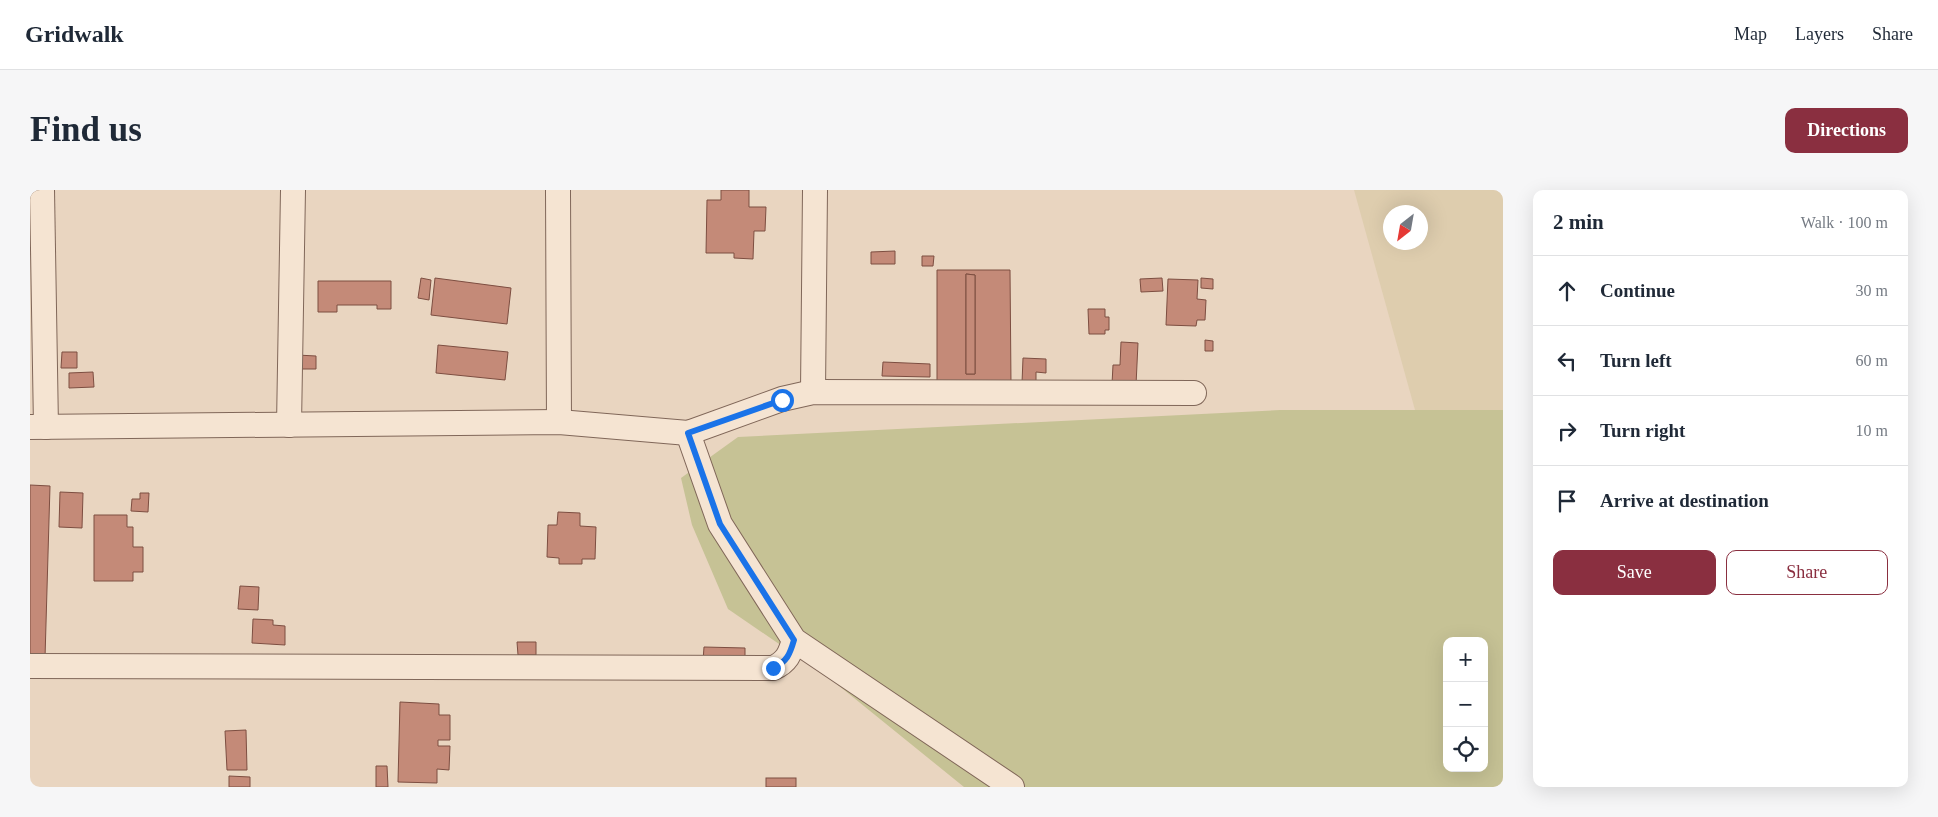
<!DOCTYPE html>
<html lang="en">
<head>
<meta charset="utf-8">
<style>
  :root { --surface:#fff; --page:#f6f6f7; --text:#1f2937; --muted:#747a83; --line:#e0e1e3; --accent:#8a2f40 }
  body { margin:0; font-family:"Times New Roman",serif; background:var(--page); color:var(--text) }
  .controls { position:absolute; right:15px; bottom:15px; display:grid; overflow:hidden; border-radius:10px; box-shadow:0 5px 20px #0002 }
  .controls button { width:45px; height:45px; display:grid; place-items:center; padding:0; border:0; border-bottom:1px solid var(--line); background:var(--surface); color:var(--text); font:25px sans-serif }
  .compass { position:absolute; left:1353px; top:15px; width:45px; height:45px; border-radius:50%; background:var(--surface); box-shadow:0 5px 20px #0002; rotate:211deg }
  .stop { position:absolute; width:15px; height:15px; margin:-11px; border:4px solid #1a73e8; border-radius:50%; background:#fff }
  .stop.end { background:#1a73e8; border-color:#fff; box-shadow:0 1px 5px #0008 }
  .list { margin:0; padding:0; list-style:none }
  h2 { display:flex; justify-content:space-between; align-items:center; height:65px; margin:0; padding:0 20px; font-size:21px }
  h2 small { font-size:16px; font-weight:400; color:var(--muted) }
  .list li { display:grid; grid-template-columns:32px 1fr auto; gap:15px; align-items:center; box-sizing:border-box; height:70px; padding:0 20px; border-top:1px solid var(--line) }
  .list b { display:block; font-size:19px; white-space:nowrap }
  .list em { font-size:16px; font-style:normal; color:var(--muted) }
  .actions { display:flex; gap:10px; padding:15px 20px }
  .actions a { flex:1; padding:11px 0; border:1px solid var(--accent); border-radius:10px; text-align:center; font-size:18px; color:var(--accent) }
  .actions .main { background:var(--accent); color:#fff }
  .icon { flex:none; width:28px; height:28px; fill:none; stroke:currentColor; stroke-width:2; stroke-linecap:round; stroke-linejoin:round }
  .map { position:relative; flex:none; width:1473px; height:597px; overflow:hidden; border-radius:10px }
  header { display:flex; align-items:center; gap:30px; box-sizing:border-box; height:70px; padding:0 25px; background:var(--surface); border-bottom:1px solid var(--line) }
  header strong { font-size:24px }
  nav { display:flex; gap:28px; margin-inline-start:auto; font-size:18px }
  .intro { display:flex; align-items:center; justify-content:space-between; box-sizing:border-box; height:120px; padding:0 30px }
  h1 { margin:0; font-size:35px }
  .button { padding:12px 22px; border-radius:10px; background:var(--accent); color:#fff; font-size:18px; font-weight:700 }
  main { display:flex; gap:30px; padding:0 30px }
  aside { flex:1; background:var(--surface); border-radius:10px; box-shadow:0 5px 20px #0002 }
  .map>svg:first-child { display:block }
  .farmland { fill:#decdae; fill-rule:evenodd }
  .green { fill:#c6c295; fill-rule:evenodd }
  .building { fill:#c48a78; stroke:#7d4e41; fill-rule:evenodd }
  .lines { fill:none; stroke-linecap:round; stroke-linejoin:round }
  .minor-casing { stroke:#806759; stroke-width:26 }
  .minor { stroke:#f5e4d2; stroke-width:24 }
  .route { stroke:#1a73e8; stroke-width:6 }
</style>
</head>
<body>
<header>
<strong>Gridwalk</strong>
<nav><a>Map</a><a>Layers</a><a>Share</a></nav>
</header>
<div class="intro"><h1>Find us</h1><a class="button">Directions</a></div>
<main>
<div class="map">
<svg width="1473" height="597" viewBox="0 0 1473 597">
  <rect width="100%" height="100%" fill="#e9d5c0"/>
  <path class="farmland" d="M1324,0H1473V220H1385ZM1360,22H1390V52H1360Z"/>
  <path class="green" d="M1250,220H1473V597H934L803,491L698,419L662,335L651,288L708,247ZM1417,451H1454V578H1417Z"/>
  <g class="building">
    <path d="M691,0H719V17H736L735,41H724L723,69L704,68V63H676L677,10H691Z"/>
    <path d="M865,61V74H841V62Z"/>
    <path d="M892,66H904L903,76H892Z"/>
    <path d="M907,80H980L981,194H907ZM936,84L945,85V184H936Z"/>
    <path d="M936,84L945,85V184H936Z"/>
    <path d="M391,88L401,90L399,110L388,108Z"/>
    <path d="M405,88L481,98L477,134L401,125Z"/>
    <path d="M1132,88L1133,101L1111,102L1110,89Z"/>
    <path d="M1171,88L1183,89V99L1171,98Z"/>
    <path d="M1138,89L1168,90L1167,109L1176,110L1175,130H1167L1166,136L1136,135Z"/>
    <path d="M288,91H361V119H347V115H307V122H288Z"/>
    <path d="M1058,119H1075V127H1079V140H1075V144H1059Z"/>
    <path d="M1175,150L1183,151V161H1175Z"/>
    <path d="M1091,152L1108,153L1106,195L1082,194L1083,175H1090Z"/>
    <path d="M408,155L478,162L475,190L406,183Z"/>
    <path d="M32,162H47V178H31Z"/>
    <path d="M267,165L286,166V179H267Z"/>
    <path d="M993,168L1016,169V183L1006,182V194L992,193Z"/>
    <path d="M853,172L900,174V187L852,186Z"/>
    <path d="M63,182L64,197L39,198V183Z"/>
    <path d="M0,295L20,296L15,468H0Z"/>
    <path d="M30,302L53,303L52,338L29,337Z"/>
    <path d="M110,303H119L118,322L101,321L102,309H110Z"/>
    <path d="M528,322L550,323V336L566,337L565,369H552V374H529V368L517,367L518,335H527Z"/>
    <path d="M64,325H97V337H103V357H113V382H103V391H64Z"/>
    <path d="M210,396L229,397L228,420L208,419Z"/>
    <path d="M223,429L243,430V435L255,436V455L222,453Z"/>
    <path d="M487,452H506V465H488Z"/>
    <path d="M674,457L715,458V472L673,471Z"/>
    <path d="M370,512L409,514V525H420V550H408V556H420L419,580L407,579V593L368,592Z"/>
    <path d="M216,540L217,580H197L195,541Z"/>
    <path d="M346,576H357L358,597H346Z"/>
    <path d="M199,586L220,587V597H199Z"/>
    <rect x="736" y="588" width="30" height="9"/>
  </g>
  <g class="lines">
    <g class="minor-casing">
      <g id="minor">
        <path d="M12,0L16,237"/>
        <path d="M528,0L529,232"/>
        <path d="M783,202L785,0"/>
        <path d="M259,235L263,0"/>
        <path d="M0,237L529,232L658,243L752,209L783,202L1164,203"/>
        <path d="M658,243L690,334L764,450L982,597"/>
        <path d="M0,476L743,478C757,472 760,464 764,450"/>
      </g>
    </g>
    <use href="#minor" class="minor"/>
  </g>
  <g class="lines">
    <path class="route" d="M743,478C757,472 760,464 764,450L690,334L658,243L752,210"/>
  </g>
</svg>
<div class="controls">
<button>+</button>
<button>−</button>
<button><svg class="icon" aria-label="locate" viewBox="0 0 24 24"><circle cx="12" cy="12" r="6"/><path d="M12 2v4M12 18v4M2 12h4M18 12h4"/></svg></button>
</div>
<svg class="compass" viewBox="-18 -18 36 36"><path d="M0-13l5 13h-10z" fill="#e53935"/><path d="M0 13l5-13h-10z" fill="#747a83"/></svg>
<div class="stop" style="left:752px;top:210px"></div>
<div class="stop end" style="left:743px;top:478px"></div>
</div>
<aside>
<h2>2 min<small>Walk · 100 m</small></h2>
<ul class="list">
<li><svg class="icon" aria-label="ahead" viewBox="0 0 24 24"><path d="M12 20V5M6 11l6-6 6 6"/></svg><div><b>Continue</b></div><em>30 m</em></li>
<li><svg class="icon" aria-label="left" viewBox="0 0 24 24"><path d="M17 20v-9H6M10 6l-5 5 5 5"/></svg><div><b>Turn left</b></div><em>60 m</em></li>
<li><svg class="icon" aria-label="right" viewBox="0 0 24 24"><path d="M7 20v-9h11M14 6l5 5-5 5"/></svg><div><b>Turn right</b></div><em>10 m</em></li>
<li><svg class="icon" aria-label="arrive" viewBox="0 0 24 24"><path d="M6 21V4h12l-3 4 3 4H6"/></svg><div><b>Arrive at destination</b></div></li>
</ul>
<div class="actions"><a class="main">Save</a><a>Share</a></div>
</aside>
</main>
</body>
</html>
